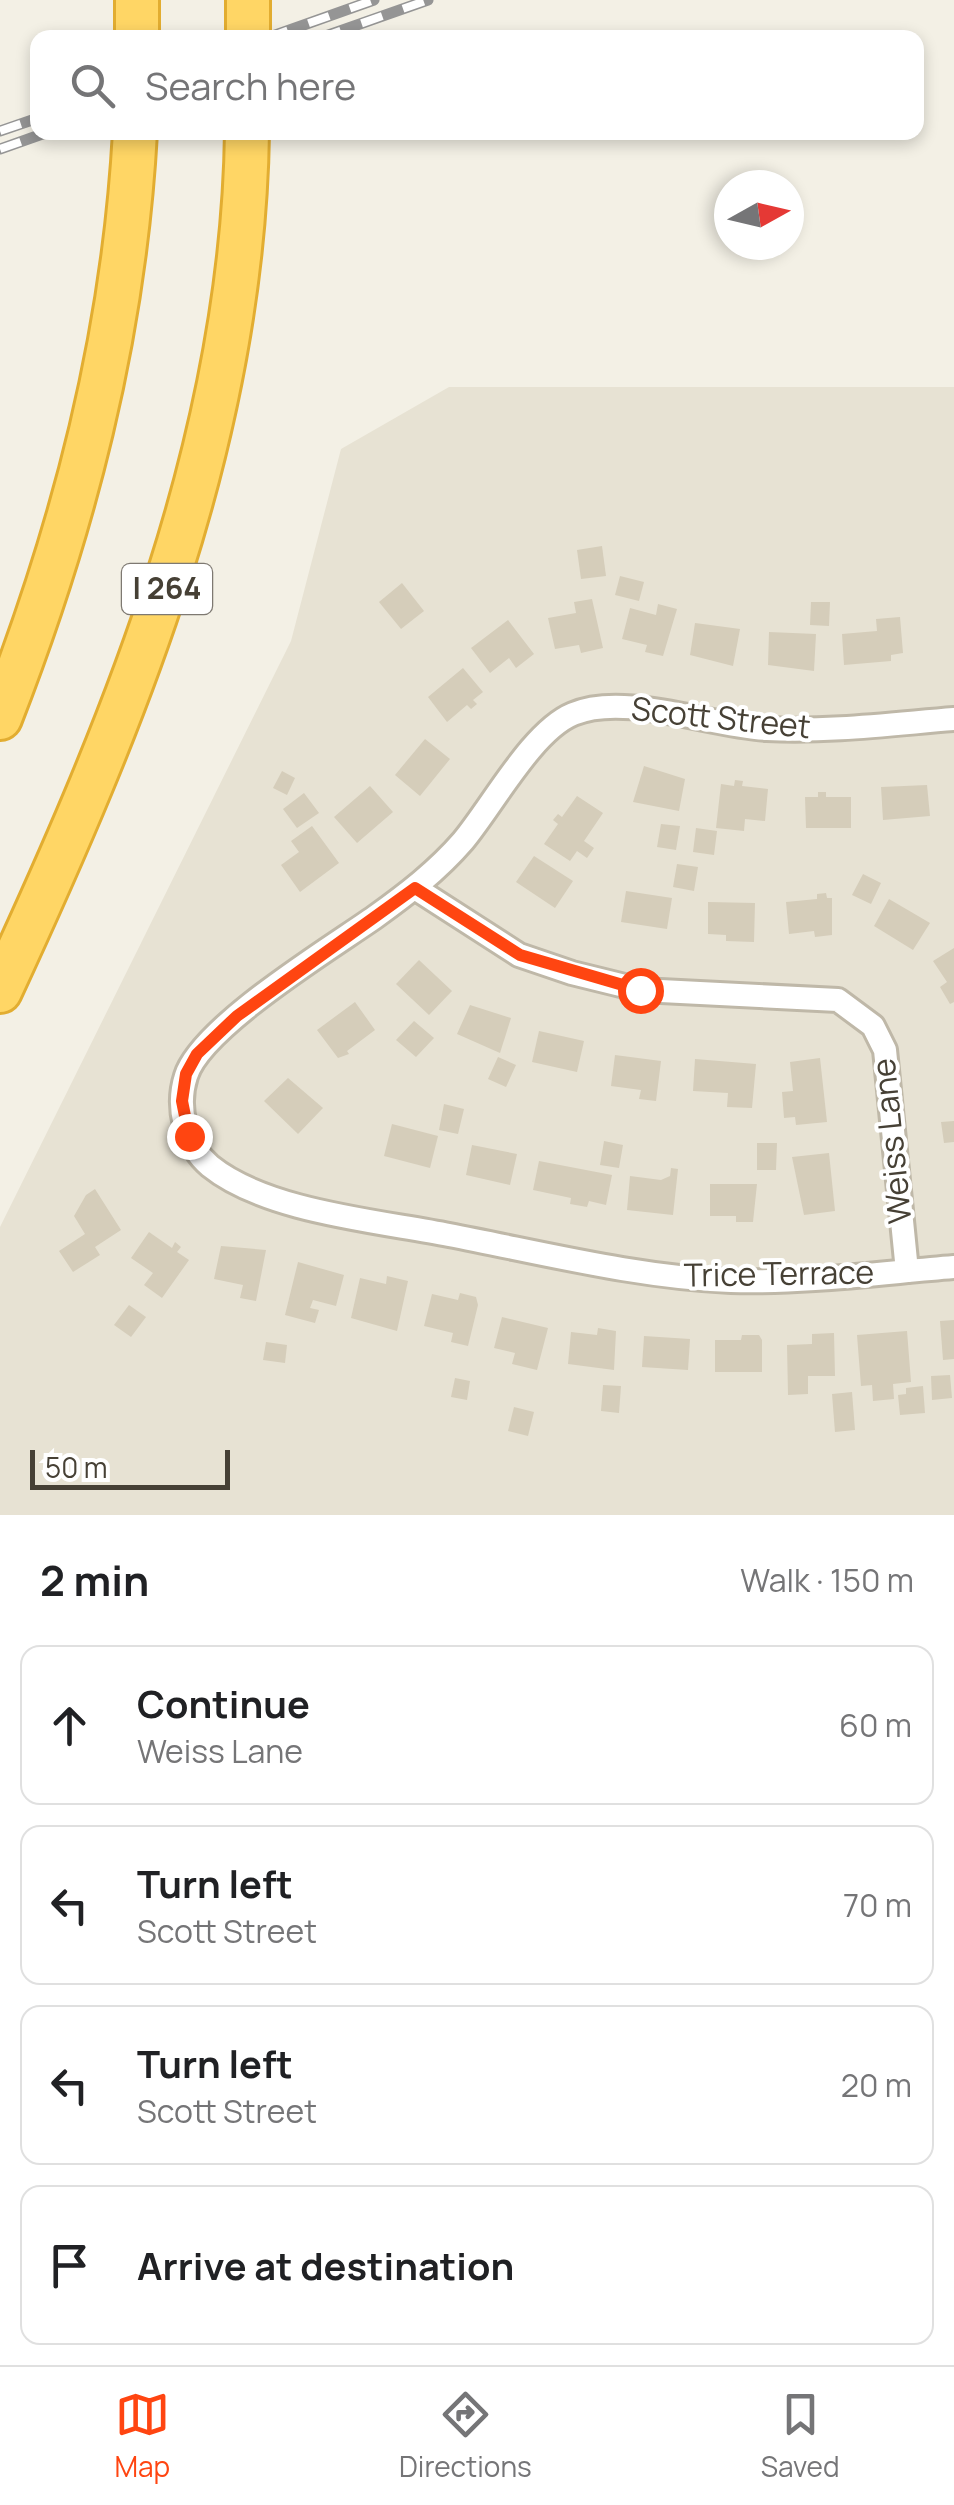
<!DOCTYPE html>
<html lang="en">
<head>
<meta charset="utf-8">
<style>
  :root { --surface:#fff; --page:#f6f6f6; --text:#202124; --muted:#757577; --line:#e0e0e0; --accent:#ff4511 }
  body { margin:0; font-family:Manrope,sans-serif; background:var(--page); color:var(--text) }
  .compass { position:absolute; left:714px; top:170px; width:90px; height:90px; border-radius:50%; background:var(--surface); box-shadow:0 5px 15px #0003; rotate:82deg }
  .scale { position:absolute; left:30px; bottom:25px; width:200px; box-sizing:border-box; padding-left:10px; border:5px solid #464035; border-top:0; font-size:28px; line-height:35px; white-space:nowrap; color:#464035; -webkit-text-stroke:8px #fff; paint-order:stroke }
  .stop { position:absolute; width:30px; height:30px; margin:-22px; border:8px solid #ff4511; border-radius:50%; background:#fff }
  .stop.end { background:#ff4511; border-color:#fff; box-shadow:0 2px 10px #0008 }
  .list { margin:0; padding:0; list-style:none }
  h2 { display:flex; justify-content:space-between; align-items:center; height:130px; margin:0; padding:0 40px; font-size:42px }
  h2 small { font-size:32px; font-weight:400; color:var(--muted) }
  .list li { display:grid; grid-template-columns:65px 1fr auto; gap:30px; align-items:center; box-sizing:border-box; height:160px; margin:0 20px 20px; padding:0 20px; border:2px solid var(--line); border-radius:20px }
  .list b { display:block; font-size:38px; white-space:nowrap }
  .list p { margin:0; font-size:32px; white-space:nowrap; color:var(--muted) }
  .list em { font-size:32px; font-style:normal; color:var(--muted) }
  .icon { flex:none; width:55px; height:55px; fill:none; stroke:currentColor; stroke-width:2; stroke-linecap:round; stroke-linejoin:round }
  .map { position:relative; flex:none; width:954px; height:1515px; overflow:hidden }
  .search { position:absolute; background:var(--surface); box-shadow:0 5px 15px #0003; left:30px; right:30px; top:30px; height:110px; display:flex; align-items:center; gap:25px; box-sizing:border-box; padding:0 35px; border-radius:20px; color:var(--muted); font-size:38px }
  .sheet { height:850px; background:var(--surface) }
  nav { display:flex; justify-content:space-around; align-items:center; box-sizing:border-box; height:140px; border-top:2px solid var(--line); background:var(--surface); font-size:28px; color:var(--muted) }
  nav a { display:grid; justify-items:center; gap:5px }
  nav .on { color:var(--accent) }
  .map>svg:first-child { display:block }
  .residential { fill:#e7e2d3 }
  .building { fill:#d5cdba }
  .lines { fill:none; stroke-linecap:round; stroke-linejoin:round }
  .minor-casing { stroke:#bfb8a8; stroke-width:28 }
  .motorway-casing { stroke:#e2ad31; stroke-width:48 }
  .minor { stroke:#fff; stroke-width:22 }
  .motorway { stroke:#ffd665; stroke-width:42 }
  .rail-casing { stroke:#959595; stroke-width:11 }
  .rail { stroke:#fff; stroke-width:8; stroke-dasharray:22; stroke-linecap:butt }
  .route { stroke:#ff4511; stroke-width:12 }
  .labels { text-anchor:middle; stroke-width:8; stroke-linejoin:round; paint-order:stroke }
  .shield { fill:#fff; stroke:#7e7972; stroke-width:2.5 }
  .shield-label { font-size:30px; font-weight:bold; fill:#464035 }
  .street-label { font-size:32px; fill:#464035; stroke:#fff }
</style>
</head>
<body>
<div class="map">
<svg width="954" height="1515" viewBox="0 0 954 1515">
  <rect width="100%" height="100%" fill="#f3f0e5"/>
  <path class="residential" d="M449,387H954V1515H0V1227L291,641L341,449Z"/>
  <g class="building">
    <path d="M602,546L606,576L581,579L577,550Z"/>
    <path d="M620,576L644,582L639,601L615,595Z"/>
    <path d="M402,583L424,611L401,629L379,602Z"/>
    <path d="M592,599L603,648L581,653L579,645L555,649L548,618L576,613L574,602Z"/>
    <path d="M811,602H830L829,626L810,625Z"/>
    <path d="M658,604L677,609L663,656L645,652L647,645L622,639L630,608L656,615Z"/>
    <path d="M900,617L903,653L891,655V661L844,665L842,634L877,631L876,619Z"/>
    <path d="M508,620L534,654L516,668L509,658L490,673L471,648Z"/>
    <path d="M695,623L740,629L733,666L690,655Z"/>
    <path d="M769,632L816,634L814,671L768,665Z"/>
    <path d="M463,668L483,692L473,700L477,704L471,709L467,705L447,722L428,697Z"/>
    <path d="M425,739L450,759L420,796L395,775Z"/>
    <path d="M644,766L685,779L679,811L633,802Z"/>
    <path d="M282,771L295,778L287,795L273,788Z"/>
    <path d="M735,780L743,781L742,786L768,789L765,821L745,819L744,831L716,828L721,784L734,786Z"/>
    <path d="M927,785L930,816L883,820L881,787Z"/>
    <path d="M370,786L393,812L357,843L334,817Z"/>
    <path d="M818,792H826V797H851V828H806L805,797H818Z"/>
    <path d="M304,793L319,813L297,828L283,809Z"/>
    <path d="M577,796L603,813L584,841L594,848L587,858L577,851L570,861L544,844L558,824L553,820L558,814L562,817Z"/>
    <path d="M661,824L680,826L676,850L657,847Z"/>
    <path d="M312,826L339,863L300,892L281,865L299,852L291,841Z"/>
    <path d="M696,828L717,831L714,855L693,852Z"/>
    <path d="M534,856L573,881L555,908L516,882Z"/>
    <path d="M677,864L698,867L694,891L673,887Z"/>
    <path d="M863,874L881,883L871,904L852,895Z"/>
    <path d="M626,891L672,898L667,929L621,922Z"/>
    <path d="M826,893L827,898H832V935L815,937L814,931L789,934L786,902L817,899V894Z"/>
    <path d="M889,899L930,923L913,950L874,926Z"/>
    <path d="M708,902L755,903L754,942L726,941V935L708,934Z"/>
    <path d="M954,948V1002L950,1004L940,987L947,982L933,961Z"/>
    <path d="M419,960L452,991L429,1015L396,984Z"/>
    <path d="M355,1002L375,1030L347,1051L349,1054L338,1058L317,1030Z"/>
    <path d="M470,1005L511,1018L500,1053L457,1034Z"/>
    <path d="M414,1021L434,1038L416,1057L396,1040Z"/>
    <path d="M539,1031L584,1041L577,1072L532,1062Z"/>
    <path d="M615,1055L661,1061L656,1101L639,1099L641,1090L611,1086Z"/>
    <path d="M498,1057L516,1065L506,1087L488,1079Z"/>
    <path d="M820,1058L827,1122L796,1125L795,1117L784,1118L782,1092L793,1091L790,1062Z"/>
    <path d="M695,1059L756,1064L752,1108L727,1107L728,1093L693,1091Z"/>
    <path d="M288,1078L323,1108L298,1134L264,1101Z"/>
    <path d="M444,1104L464,1109L458,1134L439,1130Z"/>
    <path d="M954,1121V1142L944,1143L941,1122Z"/>
    <path d="M392,1124L438,1136L430,1168L384,1156Z"/>
    <path d="M604,1141L623,1145L619,1168L600,1165Z"/>
    <path d="M757,1143H777L776,1170H757Z"/>
    <path d="M472,1145L517,1154L510,1185L466,1175Z"/>
    <path d="M829,1153L835,1211L804,1215L792,1157Z"/>
    <path d="M539,1161L612,1175L606,1205L589,1201L587,1207L570,1204L571,1198L533,1190Z"/>
    <path d="M671,1168L678,1169L673,1215L627,1210L630,1176L661,1180L670,1176Z"/>
    <path d="M710,1184H757L753,1222H736V1216H710Z"/>
    <path d="M95,1189L121,1230L95,1247L100,1255L73,1272L59,1251L85,1234L74,1216L86,1195Z"/>
    <path d="M149,1232L172,1248L175,1242L181,1247L177,1252L189,1260L162,1298L144,1285L153,1273L131,1258Z"/>
    <path d="M221,1246L266,1250L256,1301L240,1298L243,1285L214,1279Z"/>
    <path d="M298,1262L344,1275L336,1306L313,1300L310,1308L319,1310L315,1323L285,1315Z"/>
    <path d="M387,1276L408,1281L397,1331L351,1318L360,1278L386,1284Z"/>
    <path d="M460,1293L476,1297L478,1305L468,1346L451,1342L453,1333L424,1326L432,1294L458,1300Z"/>
    <path d="M129,1305L146,1317L131,1337L114,1325Z"/>
    <path d="M502,1317L548,1328L537,1370L512,1364L515,1353L494,1348Z"/>
    <path d="M954,1320V1359L943,1360L940,1321Z"/>
    <path d="M598,1328L616,1331L614,1370L568,1364L571,1332L597,1335Z"/>
    <path d="M907,1331L911,1382L893,1384L894,1399L873,1401L872,1385L861,1386L857,1335Z"/>
    <path d="M834,1333L835,1376H808V1394L788,1395L787,1345L812,1344V1334Z"/>
    <path d="M742,1335H759L762,1340V1372H715V1340H741Z"/>
    <path d="M644,1336L690,1339L688,1370L642,1367Z"/>
    <path d="M266,1342L287,1345L285,1363L263,1360Z"/>
    <path d="M950,1375L952,1398L932,1400L931,1376Z"/>
    <path d="M455,1378L470,1381L467,1400L451,1397Z"/>
    <path d="M603,1385L621,1386L619,1413L601,1411Z"/>
    <path d="M923,1386L925,1413L900,1415L898,1395L906,1394V1388Z"/>
    <path d="M852,1392L855,1430L835,1432L832,1394Z"/>
    <path d="M514,1407L534,1412L528,1436L508,1431Z"/>
  </g>
  <g class="lines">
    <g class="minor-casing">
      <g id="minor">
        <path d="M954,719C892,724 829,732 767,729C710,726 624,692 573,714C532,731 493,805 463,841C437,871 407,894 375,917C331,948 201,1027 186,1076C176,1107 185,1145 210,1166C267,1212 379,1221 449,1235C543,1253 636,1277 731,1281C805,1283 880,1273 954,1267"/>
        <path d="M415,888L519,955L572,973L641,990L838,1000L873,1026L885,1050L907,1271"/>
      </g>
    </g>
    <g class="motorway-casing">
      <g id="motorway">
        <path d="M248,0V38"/>
        <path d="M137,38V0"/>
        <path d="M0,718C74,528 124,336 135,132"/>
        <path d="M0,991C126,719 243,437 247,132"/>
      </g>
    </g>
    <use href="#minor" class="minor"/>
    <use href="#motorway" class="motorway"/>
    <g class="rail-casing">
      <g id="rail">
        <path d="M267,38L374,0"/>
        <path d="M320,38L428,0"/>
        <path d="M0,131L38,118"/>
        <path d="M0,149L48,132"/>
      </g>
    </g>
    <use href="#rail" class="rail"/>
  </g>
  <g class="lines">
    <path class="route" d="M189,1136L182,1101L186,1074L197,1054L237,1016L415,888L520,955L640,990"/>
  </g>
  <g class="labels">
    <rect class="shield" x="122" y="564" width="90" height="50" rx="8"/>
    <g class="shield-label">
      <text x="167" y="599">I 264</text>
    </g>
    <g class="street-label">
      <text transform="translate(721 718) rotate(6)" y="11">Scott Street</text>
      <text transform="translate(892 1141) rotate(-96)" y="11">Weiss Lane</text>
      <text transform="translate(779 1274) rotate(-1)" y="11">Trice Terrace</text>
    </g>
  </g>
</svg>
<svg class="compass" viewBox="-18 -18 36 36"><path d="M0-13l5 13h-10z" fill="#e53935"/><path d="M0 13l5-13h-10z" fill="#757577"/></svg>
<div class="scale">50 m</div>
<div class="stop" style="left:640px;top:990px"></div>
<div class="stop end" style="left:189px;top:1136px"></div>
<div class="search"><svg class="icon" aria-label="search" viewBox="0 0 24 24"><circle cx="10" cy="10" r="6"/><path d="M15 15l6 6"/></svg>Search here</div>
</div>
<section class="sheet">
<h2>2 min<small>Walk · 150 m</small></h2>
<ul class="list">
<li><svg class="icon" aria-label="ahead" viewBox="0 0 24 24"><path d="M12 20V5M6 11l6-6 6 6"/></svg><div><b>Continue</b><p>Weiss Lane</p></div><em>60 m</em></li>
<li><svg class="icon" aria-label="left" viewBox="0 0 24 24"><path d="M17 20v-9H6M10 6l-5 5 5 5"/></svg><div><b>Turn left</b><p>Scott Street</p></div><em>70 m</em></li>
<li><svg class="icon" aria-label="left" viewBox="0 0 24 24"><path d="M17 20v-9H6M10 6l-5 5 5 5"/></svg><div><b>Turn left</b><p>Scott Street</p></div><em>20 m</em></li>
<li><svg class="icon" aria-label="arrive" viewBox="0 0 24 24"><path d="M6 21V4h12l-3 4 3 4H6"/></svg><div><b>Arrive at destination</b></div></li>
</ul>
</section>
<nav>
<a class="on"><svg class="icon" aria-label="map" viewBox="0 0 24 24"><path d="M3 6l6-2 6 2 6-2v14l-6 2-6-2-6 2zM9 4v14M15 6v14"/></svg>Map</a>
<a><svg class="icon" aria-label="directions" viewBox="0 0 24 24"><path d="M12 3l9 9-9 9-9-9zM9 14v-3h6M13 9l2 2-2 2"/></svg>Directions</a>
<a><svg class="icon" aria-label="saved" viewBox="0 0 24 24"><path d="M7 4h10v16l-5-4-5 4z"/></svg>Saved</a>
</nav>
</body>
</html>
